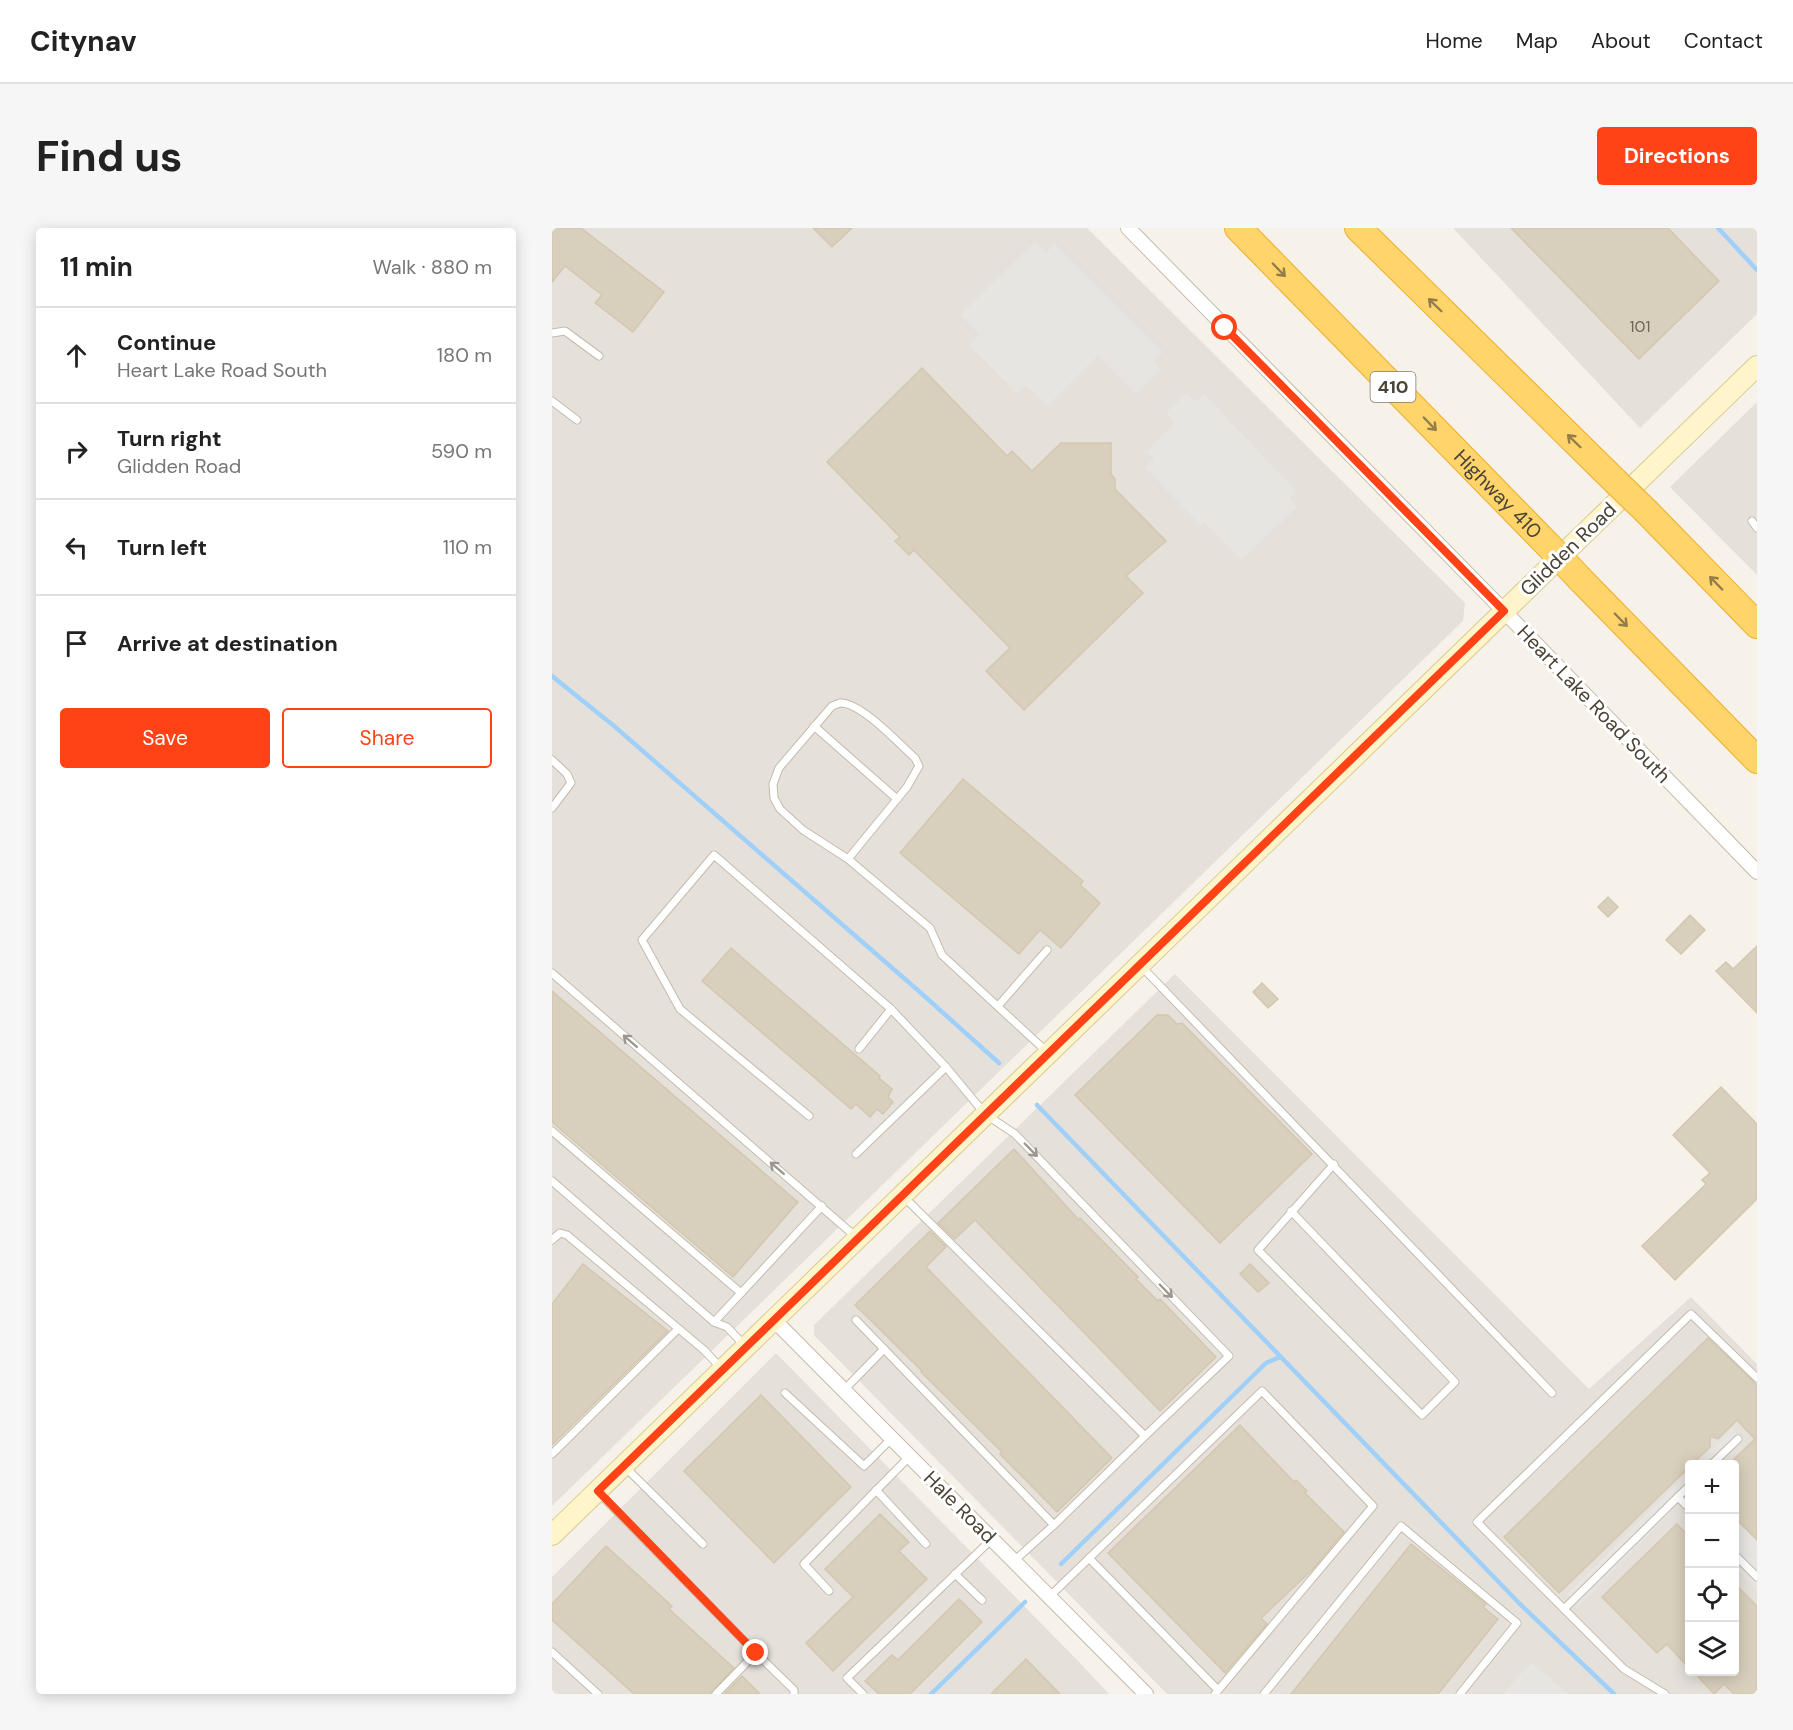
<!DOCTYPE html>
<html lang="en">
<head>
<meta charset="utf-8">
<style>
  :root { --surface:#fff; --page:#f6f6f6; --text:#222; --muted:#767676; --line:#e0e0e0; --accent:#ff4317 }
  body { margin:0; font-family:"DM Sans",sans-serif; background:var(--page); color:var(--text) }
  .controls { position:absolute; right:18px; bottom:18px; display:grid; overflow:hidden; border-radius:6px; box-shadow:0 3px 15px #0003 }
  .controls button { width:54px; height:54px; display:grid; place-items:center; padding:0; border:0; border-bottom:2px solid var(--line); background:var(--surface); color:var(--text); font:30px sans-serif }
  .stop { position:absolute; width:18px; height:18px; margin:-14px; border:4px solid #ff4317; border-radius:50%; background:#fff }
  .stop.end { background:#ff4317; border-color:#fff; box-shadow:0 2px 6px #0008 }
  .list { margin:0; padding:0; list-style:none }
  h2 { display:flex; justify-content:space-between; align-items:center; height:78px; margin:0; padding:0 24px; font-size:26px }
  h2 small { font-size:20px; font-weight:400; color:var(--muted) }
  .list li { display:grid; grid-template-columns:39px 1fr auto; gap:18px; align-items:center; box-sizing:border-box; height:96px; padding:0 24px; border-top:2px solid var(--line) }
  .list b { display:block; font-size:22px; white-space:nowrap }
  .list p { margin:0; font-size:20px; white-space:nowrap; color:var(--muted) }
  .list em { font-size:20px; font-style:normal; color:var(--muted) }
  .actions { display:flex; gap:12px; padding:18px 24px }
  .actions a { flex:1; padding:14px 0; border:2px solid var(--accent); border-radius:6px; text-align:center; font-size:21px; color:var(--accent) }
  .actions .main { background:var(--accent); color:#fff }
  .icon { flex:none; width:33px; height:33px; fill:none; stroke:currentColor; stroke-width:2; stroke-linecap:round; stroke-linejoin:round }
  .map { position:relative; flex:none; width:1205px; height:1466px; overflow:hidden; border-radius:6px }
  header { display:flex; align-items:center; gap:36px; box-sizing:border-box; height:84px; padding:0 30px; background:var(--surface); border-bottom:2px solid var(--line) }
  header strong { font-size:28px }
  nav { display:flex; gap:33px; margin-inline-start:auto; font-size:21px }
  .intro { display:flex; align-items:center; justify-content:space-between; box-sizing:border-box; height:144px; padding:0 36px }
  h1 { margin:0; font-size:42px }
  .button { padding:15px 27px; border-radius:6px; background:var(--accent); color:#fff; font-size:21px; font-weight:700 }
  main { display:flex; gap:36px; padding:0 36px }
  aside { flex:1; background:var(--surface); border-radius:6px; box-shadow:0 3px 15px #0003 }
  .map>svg:first-child { display:block }
  .industrial { fill:#e5e1da; fill-rule:evenodd }
  .parking { fill:#e7e5e1 }
  .lines { fill:none; stroke-linecap:round; stroke-linejoin:round }
  .stream { stroke:#a0d0f8; stroke-width:4.5 }
  .building { fill:#d9cfbd; stroke:#d4c7af; stroke-width:1.5 }
  .lane-casing { stroke:#c3bbaa; stroke-width:9 }
  .street-casing { stroke:#c3bbaa; stroke-width:16 }
  .secondary-casing { stroke:#daca94; stroke-width:22 }
  .highway-casing { stroke:#edae2c; stroke-width:28 }
  .lane { stroke:#fff; stroke-width:7 }
  .street { stroke:#fff; stroke-width:14 }
  .secondary { stroke:#fff4ca; stroke-width:20 }
  .highway { stroke:#ffd46b; stroke-width:26 }
  .highway-bridge-casing { stroke:#edae2c; stroke-width:28; stroke-linecap:butt }
  .highway-bridge { stroke:#ffd46b; stroke-width:26 }
  .oneway { stroke:#937d4b }
  .oneway2 { stroke:#9c9890 }
  .route { stroke:#ff4317; stroke-width:8 }
  .labels { text-anchor:middle; stroke-width:6; stroke-linejoin:round; paint-order:stroke }
  .number-label { font-size:16px; fill:#6e6658 }
  .shield { fill:#fff; stroke:#817b72; stroke-width:1.5 }
  .shield-label { font-size:18px; font-weight:bold; fill:#4b4336 }
  .street-label { font-size:20px; fill:#4b4336; stroke:#fff }
</style>
</head>
<body>
<header>
<strong>Citynav</strong>
<nav><a>Home</a><a>Map</a><a>About</a><a>Contact</a></nav>
</header>
<div class="intro"><h1>Find us</h1><a class="button">Directions</a></div>
<main>
<aside>
<h2>11 min<small>Walk · 880 m</small></h2>
<ul class="list">
<li><svg class="icon" aria-label="ahead" viewBox="0 0 24 24"><path d="M12 20V5M6 11l6-6 6 6"/></svg><div><b>Continue</b><p>Heart Lake Road South</p></div><em>180 m</em></li>
<li><svg class="icon" aria-label="right" viewBox="0 0 24 24"><path d="M7 20v-9h11M14 6l5 5-5 5"/></svg><div><b>Turn right</b><p>Glidden Road</p></div><em>590 m</em></li>
<li><svg class="icon" aria-label="left" viewBox="0 0 24 24"><path d="M17 20v-9H6M10 6l-5 5 5 5"/></svg><div><b>Turn left</b></div><em>110 m</em></li>
<li><svg class="icon" aria-label="arrive" viewBox="0 0 24 24"><path d="M6 21V4h12l-3 4 3 4H6"/></svg><div><b>Arrive at destination</b></div></li>
</ul>
<div class="actions"><a class="main">Save</a><a>Share</a></div>
</aside>
<div class="map">
<svg width="1205" height="1466" viewBox="0 0 1205 1466">
  <rect width="100%" height="100%" fill="#f6f2e9"/>
  <g class="industrial">
    <path d="M0,0H535L913,375L911,393L0,1278Z"/>
    <path d="M901,0H1205V86L1088,200Z"/>
    <path d="M1205,174V347L1118,259Z"/>
    <path d="M623,746L1037,1161L1139,1069L1205,1136V1466H615L262,1107V1097ZM1138,1236H1182V1444H1138Z"/>
    <path d="M224,1125L528,1435L557,1466H0V1349Z"/>
  </g>
  <g class="parking">
    <path d="M483,14L494,25L503,16L611,124L601,133L609,141L584,165L546,127L495,178L474,157L465,166L417,117L427,106L408,87Z"/>
    <path d="M635,165L643,174L652,166L744,263L737,271L745,279L689,332L652,294L648,297L593,239L602,231L595,223L624,195L614,185Z"/>
    <path d="M1180,1201L1191,1212L1167,1236H1145Z"/>
    <path d="M1137,1244V1266L1026,1378L1015,1366Z"/>
    <path d="M1182,1289L1205,1312V1362L1183,1339Z"/>
    <path d="M979,1435L1017,1466H951Z"/>
  </g>
  <g class="lines">
    <g class="stream">
      <path d="M1166,0L1205,42"/>
      <path d="M0,448L62,498L369,765L447,835"/>
      <path d="M485,877L968,1376L1062,1466"/>
      <path d="M509,1336L714,1135L728,1129"/>
      <path d="M379,1466L473,1374"/>
    </g>
  </g>
  <g class="building">
    <path d="M0,0H29L112,64L81,104L43,75L50,67L13,38L0,54Z"/>
    <path d="M261,0H300L280,19Z"/>
    <path d="M959,0H1116L1167,53L1087,131Z"/>
    <path d="M370,140L455,228L460,223L480,243L509,215H559V246L563,251V261L614,313L574,348L591,365L472,482L434,443L458,420L362,322L357,327L343,313L348,309L275,234Z"/>
    <path d="M411,551L531,653L528,657L548,675L509,720L488,702L467,726L348,625Z"/>
    <path d="M1056,669L1066,679L1056,689L1046,679Z"/>
    <path d="M1138,687L1153,702L1129,726L1114,712Z"/>
    <path d="M1205,718V785L1164,743L1174,734L1181,741Z"/>
    <path d="M179,720L328,848L327,850L340,861L336,869L341,874L331,886L325,881L318,889L304,876L299,881L150,753Z"/>
    <path d="M710,755L726,771L716,780L701,764Z"/>
    <path d="M0,763L246,974L181,1049L0,894Z"/>
    <path d="M605,787H616L625,796L630,795L760,926L668,1015L523,867Z"/>
    <path d="M1169,859L1205,896V971L1123,1052L1090,1018L1154,956L1150,952L1158,945L1121,907Z"/>
    <path d="M462,921L527,992L528,990L586,1049L584,1051L606,1073L608,1071L664,1129L608,1183L423,992L403,1011L386,995Z"/>
    <path d="M378,1003L394,1019L374,1039L560,1230L505,1284L448,1226L450,1224L369,1144L370,1143L303,1077Z"/>
    <path d="M31,1036L116,1103L0,1217V1076Z"/>
    <path d="M698,1036L717,1055L706,1064L688,1046Z"/>
    <path d="M1156,1110L1205,1157V1312L1182,1289V1231L1203,1211L1185,1192L1166,1211L1158,1208V1219L1007,1365L952,1309Z"/>
    <path d="M209,1167L299,1259L222,1335L132,1243Z"/>
    <path d="M688,1197L742,1254L744,1252L755,1263L753,1265L792,1304L760,1342L709,1390L715,1396L673,1445L556,1325Z"/>
    <path d="M328,1286L357,1314L347,1323L375,1351L281,1443L254,1415L301,1369L273,1341Z"/>
    <path d="M1125,1296L1137,1309V1440L1115,1416L1105,1425L1050,1369Z"/>
    <path d="M859,1316L934,1376L931,1379L946,1391L886,1466H739Z"/>
    <path d="M54,1318L120,1378L117,1381L182,1440L158,1466H82L0,1392V1376Z"/>
    <path d="M1182,1355L1205,1378V1466H1182L1172,1456L1162,1466L1141,1443H1182Z"/>
    <path d="M407,1371L430,1394L358,1466H327L313,1453L340,1427L346,1432Z"/>
    <path d="M474,1431L508,1466H439Z"/>
    <path d="M190,1448L208,1466H172Z"/>
  </g>
  <g class="lines">
    <g class="lane-casing">
      <g id="lane">
        <path d="M0,105L13,103L47,128"/>
        <path d="M0,173L25,192"/>
        <path d="M1200,293L1205,300"/>
        <path d="M262,498L345,571"/>
        <path d="M0,532L15,546L19,555L0,580"/>
        <path d="M296,631L355,559L367,538L363,530C347,516 309,474 288,475C288,475 280,478 280,478L227,540L221,556L222,570L228,581L251,602L296,631L378,700L390,727L494,823"/>
        <path d="M589,738L1000,1165"/>
        <path d="M0,745L304,1009"/>
        <path d="M446,778L495,722"/>
        <path d="M307,821L339,781"/>
        <path d="M257,888L128,781L90,712L162,627L339,781L394,839"/>
        <path d="M0,903L189,1065"/>
        <path d="M304,926L394,839L433,886L463,906L677,1128L593,1208L352,969"/>
        <path d="M0,953L162,1094L175,1099L194,1119"/>
        <path d="M739,983L903,1154L870,1187L706,1022L782,936"/>
        <path d="M0,1012L8,1005L15,1007L152,1122L170,1141"/>
        <path d="M304,1092L502,1297"/>
        <path d="M162,1094L270,978"/>
        <path d="M292,1162L332,1121"/>
        <path d="M233,1165L312,1238L340,1210"/>
        <path d="M0,1226L126,1101"/>
        <path d="M1160,1236L1186,1211"/>
        <path d="M73,1239L151,1316"/>
        <path d="M324,1262L374,1316"/>
        <path d="M46,1264L204,1425"/>
        <path d="M1126,1269L1138,1281"/>
        <path d="M1182,1326L1205,1349"/>
        <path d="M537,1330L666,1462"/>
        <path d="M462,1333L502,1297L593,1208"/>
        <path d="M403,1346L430,1372"/>
        <path d="M277,1363L252,1336L358,1228"/>
        <path d="M497,1369L710,1163L821,1278L663,1466"/>
        <path d="M1012,1381L1138,1257"/>
        <path d="M0,1424L46,1466"/>
        <path d="M164,1466L204,1425L242,1462V1466"/>
        <path d="M311,1466L295,1450L440,1311"/>
        <path d="M712,1466L849,1298L965,1395L908,1466"/>
        <path d="M1113,1466L1072,1441L925,1294L1139,1086L1205,1150"/>
      </g>
    </g>
    <g class="street-casing">
      <g id="street">
        <path d="M576,0L952,383L1205,644"/>
        <path d="M223,1093L594,1466"/>
      </g>
    </g>
    <g class="secondary-casing">
      <path id="secondary" d="M0,1307L1205,138"/>
    </g>
    <g class="highway-casing">
      <g id="highway">
        <path id="s1" d="M686,0L996,317"/>
        <path d="M806,0L1064,254"/>
        <path d="M1095,284L1205,397"/>
        <path d="M1028,351L1205,532"/>
      </g>
    </g>
    <use href="#lane" class="lane"/>
    <use href="#street" class="street"/>
    <use href="#secondary" class="secondary"/>
    <use href="#highway" class="highway"/>
    <g class="highway-bridge-casing">
      <g id="highway-bridge">
        <path d="M1064,254L1095,284"/>
        <path d="M996,317L1028,351"/>
      </g>
    </g>
    <use href="#highway-bridge" class="highway-bridge"/>
  </g>
  <defs><path id="oneway-shaft" d="M-6 0H5M1.5-3L5.5 0L1.5 3" fill="none" stroke-width="1.6" stroke-linecap="round" stroke-linejoin="round" transform="scale(1.5)"/></defs>
  <g class="oneway">
    <use href="#oneway-shaft" transform="translate(727 42) rotate(46)"/>
    <use href="#oneway-shaft" transform="translate(883 77) rotate(-136)"/>
    <use href="#oneway-shaft" transform="translate(878 196) rotate(46)"/>
    <use href="#oneway-shaft" transform="translate(1022 213) rotate(-136)"/>
    <use href="#oneway-shaft" transform="translate(1164 355) rotate(-134)"/>
    <use href="#oneway-shaft" transform="translate(1069 392) rotate(46)"/>
  </g>
  <g class="oneway2">
    <use href="#oneway-shaft" transform="translate(78 813) rotate(-139)"/>
    <use href="#oneway-shaft" transform="translate(479 922) rotate(46)"/>
    <use href="#oneway-shaft" transform="translate(225 940) rotate(-139)"/>
    <use href="#oneway-shaft" transform="translate(614 1063) rotate(46)"/>
  </g>
  <g class="lines">
    <path class="route" d="M204,1425L46,1263L952,383L673,100"/>
  </g>
  <g class="labels">
    <g class="number-label">
      <text x="1088" y="104">101</text>
    </g>
    <rect class="shield" x="818.5" y="144" width="45" height="30" rx="4.5"/>
    <g class="shield-label">
      <text x="841" y="165">410</text>
    </g>
    <g class="street-label">
      <text dy="7" stroke="none"><textPath href="#s1" startOffset="372">Highway 410</textPath></text>
      <text transform="translate(1016 321) rotate(-44)" y="7">Glidden Road</text>
      <text transform="translate(1042 476) rotate(46)" y="7">Heart Lake Road South</text>
      <text transform="translate(408 1279) rotate(45)" y="7">Hale Road</text>
    </g>
  </g>
</svg>
<div class="controls">
<button>+</button>
<button>−</button>
<button><svg class="icon" aria-label="locate" viewBox="0 0 24 24"><circle cx="12" cy="12" r="6"/><path d="M12 2v4M12 18v4M2 12h4M18 12h4"/></svg></button>
<button><svg class="icon" aria-label="layers" viewBox="0 0 24 24"><path d="M12 4l9 5-9 5-9-5zM3 14l9 5 9-5"/></svg></button>
</div>
<div class="stop" style="left:673px;top:100px"></div>
<div class="stop end" style="left:204px;top:1425px"></div>
</div>
</main>
</body>
</html>
